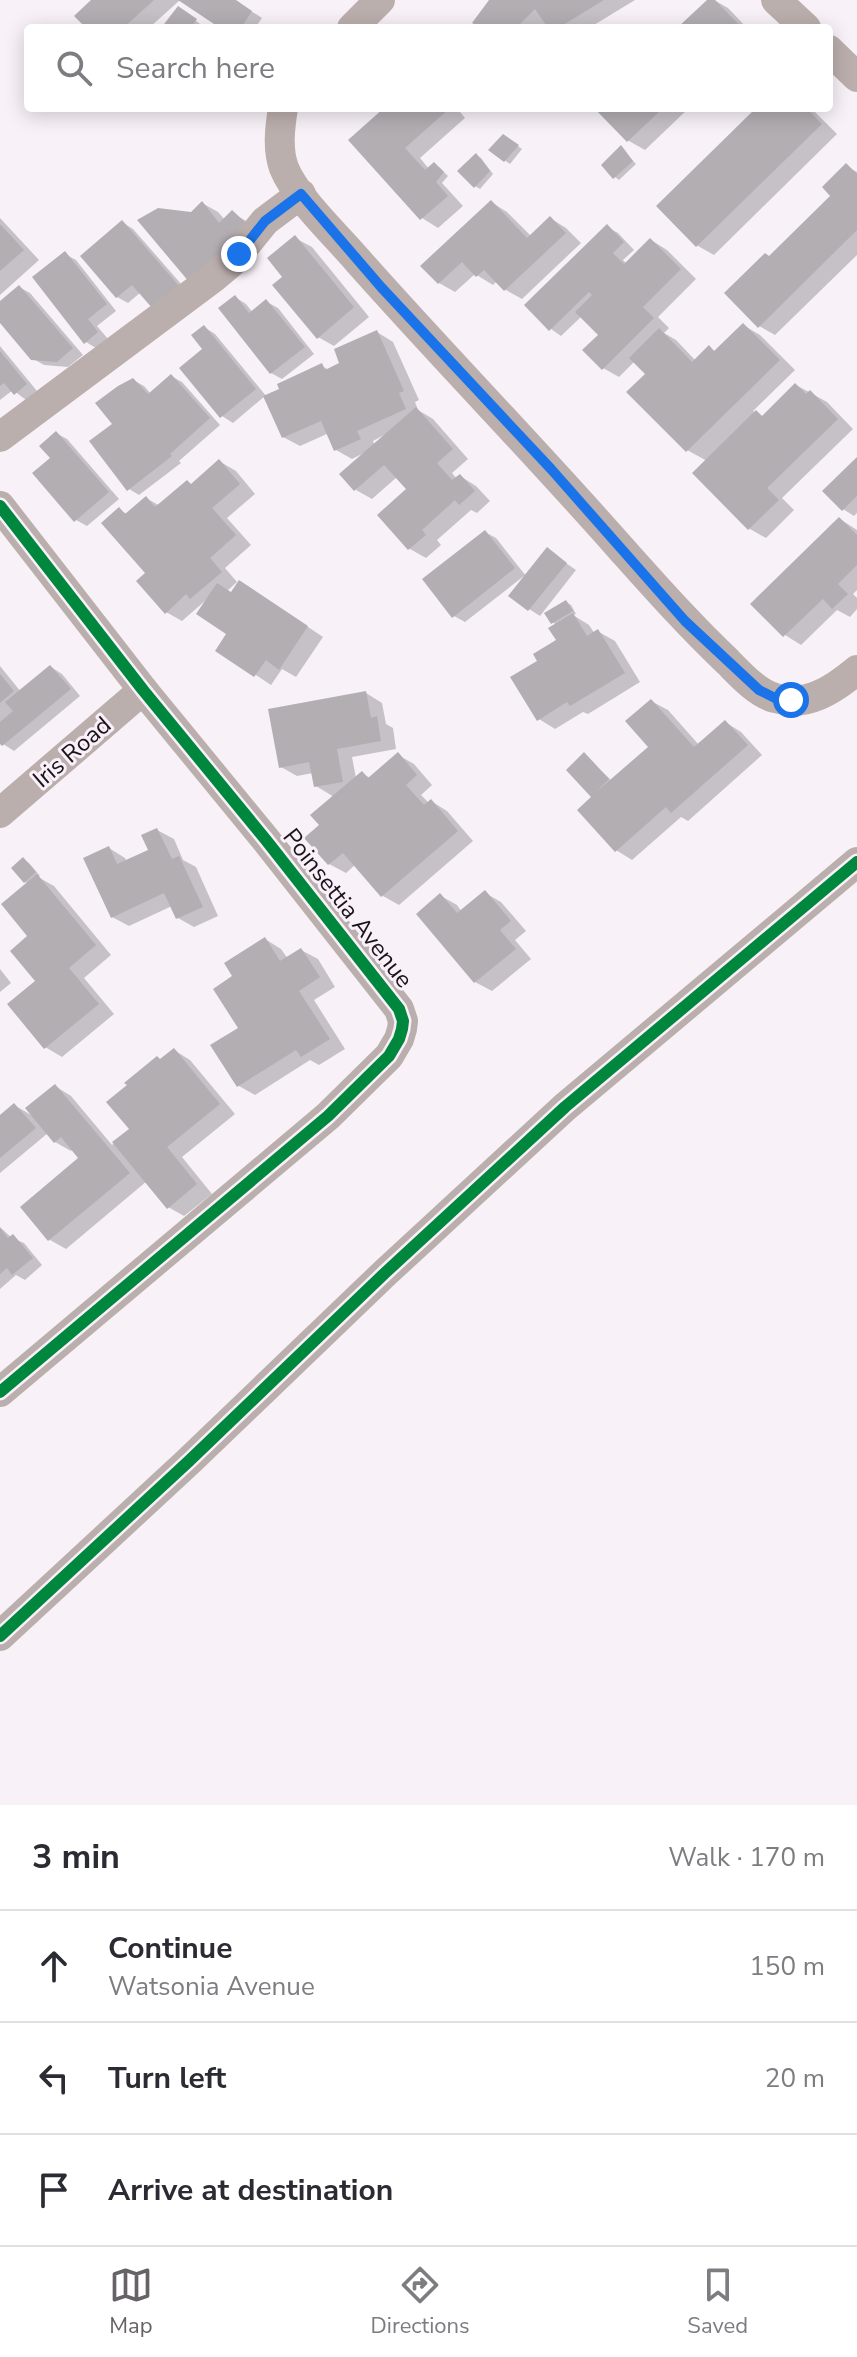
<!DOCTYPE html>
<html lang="en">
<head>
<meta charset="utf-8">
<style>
  :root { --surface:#fff; --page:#f7f7f7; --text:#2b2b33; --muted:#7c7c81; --line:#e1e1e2; --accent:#666266 }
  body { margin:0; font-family:"Nunito Sans",sans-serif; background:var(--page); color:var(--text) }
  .stop { position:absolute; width:24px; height:24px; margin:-18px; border:6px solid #1a73e8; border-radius:50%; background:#fff }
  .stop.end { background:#1a73e8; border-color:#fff; box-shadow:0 2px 8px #0008 }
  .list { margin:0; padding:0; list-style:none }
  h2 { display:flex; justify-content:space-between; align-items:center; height:104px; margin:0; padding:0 32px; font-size:34px }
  h2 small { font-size:26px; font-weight:400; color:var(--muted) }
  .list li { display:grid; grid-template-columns:52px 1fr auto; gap:24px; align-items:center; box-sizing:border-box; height:112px; padding:0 32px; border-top:2px solid var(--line) }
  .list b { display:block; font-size:30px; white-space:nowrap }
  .list p { margin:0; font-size:26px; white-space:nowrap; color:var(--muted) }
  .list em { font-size:26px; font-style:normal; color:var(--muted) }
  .icon { flex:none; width:44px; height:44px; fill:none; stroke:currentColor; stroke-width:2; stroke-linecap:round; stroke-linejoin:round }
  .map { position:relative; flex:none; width:857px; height:1805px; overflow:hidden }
  .search { position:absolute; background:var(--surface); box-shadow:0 4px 20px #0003; left:24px; right:24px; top:24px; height:88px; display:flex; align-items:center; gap:20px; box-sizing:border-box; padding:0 28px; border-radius:8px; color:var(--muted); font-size:30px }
  .sheet { height:440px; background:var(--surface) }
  nav { display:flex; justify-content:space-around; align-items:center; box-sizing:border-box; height:112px; border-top:2px solid var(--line); background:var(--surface); font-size:22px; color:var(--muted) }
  nav a { display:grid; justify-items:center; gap:4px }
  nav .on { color:var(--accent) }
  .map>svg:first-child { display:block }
  .shadow { fill:#0003; fill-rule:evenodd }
  .building { fill:#b2aeb2 }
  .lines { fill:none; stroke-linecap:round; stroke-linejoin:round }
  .minor { stroke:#bbafad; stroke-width:30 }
  .cycleway-casing { stroke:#faf0fa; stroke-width:17 }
  .cycleway { stroke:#00873e; stroke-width:12 }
  .route { stroke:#1a73e8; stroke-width:10 }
  .labels { text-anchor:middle; stroke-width:6; stroke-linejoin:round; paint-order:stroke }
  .street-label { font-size:24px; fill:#181518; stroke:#faf0fa }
</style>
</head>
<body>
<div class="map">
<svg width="857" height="1805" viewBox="0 0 857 1805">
  <rect width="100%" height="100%" fill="#f8f2f8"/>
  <g class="shadow">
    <path d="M94,0H180L149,28H89Z"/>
    <path d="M182,0H234L262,18L255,28H224Z"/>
    <path d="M492,0H635L589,28H550L547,22L541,28H485Z"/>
    <path d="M709,0H714L728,8L747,28H680Z"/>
    <path d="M184,11L200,24L197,28H167Z"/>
    <path d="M387,108H457L465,118L420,158L429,169L439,167L448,176L442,183L463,206L438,228L422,218Z"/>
    <path d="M597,108H689L645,150L629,141Z"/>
    <path d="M759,108H811L837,134L714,255L698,246L659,206Z"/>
    <path d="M508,139L522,149L510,164L490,150Z"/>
    <path d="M621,148L636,164L619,180L615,177Z"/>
    <path d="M476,155L481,158L493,174L480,189L475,186Z"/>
    <path d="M846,166L857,172V255L775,335L759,326L770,258L833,196Z"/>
    <path d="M491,202L507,212L531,236L550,218L566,228L581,243L522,299L506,290L497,281L493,285L475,274L455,292L439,283Z"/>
    <path d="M202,203L218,212L225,220L232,213L248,222L208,291L192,214Z"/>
    <path d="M0,218L39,260L0,295Z"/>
    <path d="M122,222L133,229L189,293L141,292L128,303L117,297Z"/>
    <path d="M607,227L618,233L634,250L623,260L627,264L651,240L667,250L696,279L658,317L669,328L664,333L676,340L696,361L709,348L716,352L743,325L760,335L795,370L753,411L764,417L796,385L827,402L853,429L782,498L794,510L766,538L750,529L695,473L707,461L687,450L648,374L635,361L619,377L603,368L601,335L582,316L561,336L551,329Z"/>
    <path d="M295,238L312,247L369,317L334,346L318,337L285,277Z"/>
    <path d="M65,254L76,260L116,311L97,326L108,339L96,348L86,342Z"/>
    <path d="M19,287L30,293L83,355L68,367L44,365L32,358L0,320V303Z"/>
    <path d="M235,297L246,304L253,313L267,302L278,308L314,354L282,379L271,373Z"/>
    <path d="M204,327L215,334L267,397L322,366L329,370L342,364L377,332L393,342L419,400L415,402L418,410L433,419L468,459L452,473L457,479L460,476L476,486L490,501L477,513L471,510L437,540L441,545L426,558L410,549L409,490L397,477L372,499L356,490L364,453L352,459L336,450L329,433L300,446L283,437L265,396L233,423L222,416L205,349ZM386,434L375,446L373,441Z"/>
    <path d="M0,346L37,391L26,400L13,390L0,400Z"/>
    <path d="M171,376L182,382L220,425L179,461L181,463L139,495L129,489L115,424L133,380L144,386L151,394Z"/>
    <path d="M56,433L67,439L119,499L87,526L76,520L52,459Z"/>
    <path d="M857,460V513L854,516L843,509Z"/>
    <path d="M219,461L236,471L255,494L227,518L251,545L225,568L237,582L227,591L232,594L256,592L323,637L296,677L282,669L271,685L218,650L229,634L206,600L182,621L166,612L120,510L127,514L146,498L160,506L192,485Z"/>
    <path d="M840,519L857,530V590L853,594L857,598V609L850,617L837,610L801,645L785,635Z"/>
    <path d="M485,532L496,538L526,576L547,550L576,570L540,616L529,609L524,576L465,622L454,616Z"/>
    <path d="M566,602L571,605L576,614L573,615L589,625L595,634L599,632L615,641L640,682L588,714L583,712L555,729L539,719L540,661L559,641L557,625L552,622Z"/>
    <path d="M0,666L21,692L51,667L62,674L80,696L14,751L0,742Z"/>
    <path d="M366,693L382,703L386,724L393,728L396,749L352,757L356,778L362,773L370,778L398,755L414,764L432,785L421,795L429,803L431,801L447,811L473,841L399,905L383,896L356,864L346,873L329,864L322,825L334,797L316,786L313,773L297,776L281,767Z"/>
    <path d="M651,701L668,710L699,745L725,722L741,732L762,755L688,821L681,817L632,860L616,850L594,797L585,755L612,781L651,747Z"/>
    <path d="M157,830L174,839L183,860L196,867L218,916L194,927L178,918L172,906L129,926L112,917L109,848L125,858L127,862L150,851Z"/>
    <path d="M24,860L29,863L40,876L38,877L54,886L111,955L84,978L114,1014L62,1057L45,1047L30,936L29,884L25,882Z"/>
    <path d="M485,893L501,902L526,931L515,940L531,959L492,991L475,982L441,896L457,905L462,912Z"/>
    <path d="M265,939L281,949L288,959L301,950L318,959L335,987L314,1000L345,1049L319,1065L310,1060L255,1095L239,1086L241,1029L235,977Z"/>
    <path d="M0,969L11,983L0,992Z"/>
    <path d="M174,1050L190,1060L235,1114L182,1157L212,1194L184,1216L168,1207L147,1181L66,1249L50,1240L23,1207L81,1158L73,1149L71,1151L55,1142L48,1133L0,1173V1117L14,1105L33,1116L55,1086L71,1096L112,1145L131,1129L162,1061Z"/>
    <path d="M0,1227L12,1238L24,1243L42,1265L25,1280L16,1275L0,1289Z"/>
  </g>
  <g class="building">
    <path d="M91,0H154L123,28H86L74,16Z"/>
    <path d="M178,0H236L252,11L241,28H220Z"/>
    <path d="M489,0H604L558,28H548L535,9L516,28H482L472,23Z"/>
    <path d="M707,0H715L742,28H677Z"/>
    <path d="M178,6L197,19L190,28H161Z"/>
    <path d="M384,108H450L405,148L425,170L434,162L444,172L436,182L448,196L420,220L348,140Z"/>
    <path d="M594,108H663L627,142Z"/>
    <path d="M756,108H806L822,124L696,247L656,206Z"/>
    <path d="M503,134L519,145L504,162L488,150Z"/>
    <path d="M621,145L633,161L613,179L601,165Z"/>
    <path d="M476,153L490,171L474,188L457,171Z"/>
    <path d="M846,163L857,174V230L758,328L724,293L765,253L769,256L830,196L822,187Z"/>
    <path d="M491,200L527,238L550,216L566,233L504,291L484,270L476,277L462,262L438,284L420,266Z"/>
    <path d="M202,201L219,223L232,210L248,225L190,283L137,220L158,208L191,212Z"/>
    <path d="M122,220L179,286L153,309L132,285L116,298L80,256Z"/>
    <path d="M0,224L24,250L0,271Z"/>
    <path d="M607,224L624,242L613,253L624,264L650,238L681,269L643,307L654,318L602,370L582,350L598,335L575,312L592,295L589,292L549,331L524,305Z"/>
    <path d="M295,235L354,307L317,339L272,285L282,277L267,258Z"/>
    <path d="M65,251L107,304L88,319L98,332L84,344L32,277Z"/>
    <path d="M19,285L73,348L57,362L31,360L0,323V301Z"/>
    <path d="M235,295L249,313L266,299L305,347L270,374L218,308Z"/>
    <path d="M743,323L780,360L686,452L626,392L645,374L629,358L659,328L692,362L709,345L714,351Z"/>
    <path d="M204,325L256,389L220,418L179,368L202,349L191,335Z"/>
    <path d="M377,330L404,391L399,393L406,409L357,431L361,439L334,451L321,421L282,438L263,396L279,389L277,384L322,363L325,370L339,363L334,349Z"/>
    <path d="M0,351L27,384L14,395L4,383L0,386Z"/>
    <path d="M171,374L210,418L170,454L172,456L127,491L89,441L112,424L95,403L118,386L133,378L148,394Z"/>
    <path d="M795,383L806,394L810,390L838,419L767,488L779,500L748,530L692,473L756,410L762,416Z"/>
    <path d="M416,407L453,449L437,463L452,480L460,474L475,491L459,505L455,500L422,530L426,535L408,550L377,515L406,489L384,465L354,491L339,474Z"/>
    <path d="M56,431L109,492L74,522L32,473L50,458L39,446Z"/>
    <path d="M857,457V496L842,511L822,491Z"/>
    <path d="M219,459L240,484L212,508L236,535L210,558L222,572L190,599L186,594L165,614L136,581L145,573L101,523L119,507L125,514L146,496L155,507L187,480L191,484Z"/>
    <path d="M839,517L857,535V565L838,584L848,594L832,609L823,599L783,637L750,604Z"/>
    <path d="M485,530L515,568L452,618L422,579Z"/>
    <path d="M547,547L567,563L528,611L508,596Z"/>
    <path d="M239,580L308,626L279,670L266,660L254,677L215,651L226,634L196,614L217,583L231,592Z"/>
    <path d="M566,600L573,611L551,624L544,613Z"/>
    <path d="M573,613L587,636L598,629L625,673L570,706L567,702L537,721L510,677L537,661L533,654L556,640L548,628Z"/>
    <path d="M50,665L71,689L2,746L0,744V722L13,711L5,702Z"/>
    <path d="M0,674L14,691L0,703Z"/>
    <path d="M366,691L371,718L377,716L381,741L337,749L343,782L314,787L309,762L279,768L268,709Z"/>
    <path d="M651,699L694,747L725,720L748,745L671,813L666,807L615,852L577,810L591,797L566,770L584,752L609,779L595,793L648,747L625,721Z"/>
    <path d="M398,752L417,775L406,785L424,805L431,799L458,831L381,897L343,853L328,865L304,838L319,825L310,815L362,771L368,778Z"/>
    <path d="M157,828L172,859L179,856L203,907L176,919L164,893L111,918L83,858L109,846L117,864L148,850L141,835Z"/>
    <path d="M23,857L36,872L24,883L11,868Z"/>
    <path d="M37,874L96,945L69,968L99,1004L44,1049L7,1004L35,981L10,951L27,936L1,904Z"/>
    <path d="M485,890L511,921L500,930L516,949L474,983L416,914L440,893L457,913Z"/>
    <path d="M265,937L280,961L301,948L320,977L299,991L330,1039L301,1057L296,1050L237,1087L210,1045L238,1028L213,989L232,976L224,963Z"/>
    <path d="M174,1048L220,1104L167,1147L197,1184L167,1209L112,1142L129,1129L106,1102L127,1085L124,1083L157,1056L160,1059Z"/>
    <path d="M55,1084L130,1173L48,1241L20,1207L78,1158L61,1137L54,1143L25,1108Z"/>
    <path d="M14,1103L36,1128L0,1158V1115Z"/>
    <path d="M0,1228L8,1238L13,1234L33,1258L12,1275L7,1268L0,1274Z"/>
  </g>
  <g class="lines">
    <g class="minor">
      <path d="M776,0L806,28"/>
      <path d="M352,28L380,0"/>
      <path d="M829,50L857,77"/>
      <path d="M283,108C280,127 277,149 284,168C296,198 338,237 359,262C446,360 538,454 624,552C658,590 691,627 728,662C741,675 757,693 775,698C807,708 834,689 857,670"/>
      <path d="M0,437L213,278L232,262L265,221L301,194"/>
      <path d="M0,506L143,690L266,840L399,1009L403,1021L402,1029L399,1039L389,1056L328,1116L0,1392"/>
      <path d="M0,813L143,690"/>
      <path d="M0,1636L189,1461L386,1272L565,1107L857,862"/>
    </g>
    <g class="cycleway-casing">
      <g id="cycleway">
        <path d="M0,506L143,690L266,840L399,1009L403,1021L402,1029L399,1039L389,1056L328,1116L0,1392"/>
        <path d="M0,1636L189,1461L386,1272L565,1107L857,862"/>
      </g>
    </g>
    <use href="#cycleway" class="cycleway"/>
  </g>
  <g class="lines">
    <path class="route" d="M239,254L265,221L301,194L381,287L551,469L685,621L759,690L775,698L791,700"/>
  </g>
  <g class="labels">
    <g class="street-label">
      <text transform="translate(72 752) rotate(-41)" y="8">Iris Road</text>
      <text transform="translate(348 908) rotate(52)" y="8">Poinsettia Avenue</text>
    </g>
  </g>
</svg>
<div class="stop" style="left:791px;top:700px"></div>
<div class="stop end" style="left:239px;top:254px"></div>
<div class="search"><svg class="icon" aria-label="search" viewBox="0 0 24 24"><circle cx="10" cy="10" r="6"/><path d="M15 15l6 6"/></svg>Search here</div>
</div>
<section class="sheet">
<h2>3 min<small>Walk · 170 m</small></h2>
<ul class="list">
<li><svg class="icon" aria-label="ahead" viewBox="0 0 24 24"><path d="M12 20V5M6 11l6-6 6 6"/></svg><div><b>Continue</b><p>Watsonia Avenue</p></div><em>150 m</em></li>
<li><svg class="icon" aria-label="left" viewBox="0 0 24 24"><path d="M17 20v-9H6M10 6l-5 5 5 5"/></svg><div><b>Turn left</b></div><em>20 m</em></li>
<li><svg class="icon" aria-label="arrive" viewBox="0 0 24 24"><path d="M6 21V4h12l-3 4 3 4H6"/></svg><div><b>Arrive at destination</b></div></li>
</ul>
</section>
<nav>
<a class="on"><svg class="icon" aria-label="map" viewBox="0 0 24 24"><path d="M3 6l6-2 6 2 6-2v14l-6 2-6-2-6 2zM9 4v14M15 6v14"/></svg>Map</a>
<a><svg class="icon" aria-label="directions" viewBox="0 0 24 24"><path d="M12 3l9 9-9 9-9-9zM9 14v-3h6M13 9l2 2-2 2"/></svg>Directions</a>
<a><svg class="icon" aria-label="saved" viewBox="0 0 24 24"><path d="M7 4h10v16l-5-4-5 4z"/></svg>Saved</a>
</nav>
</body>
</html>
